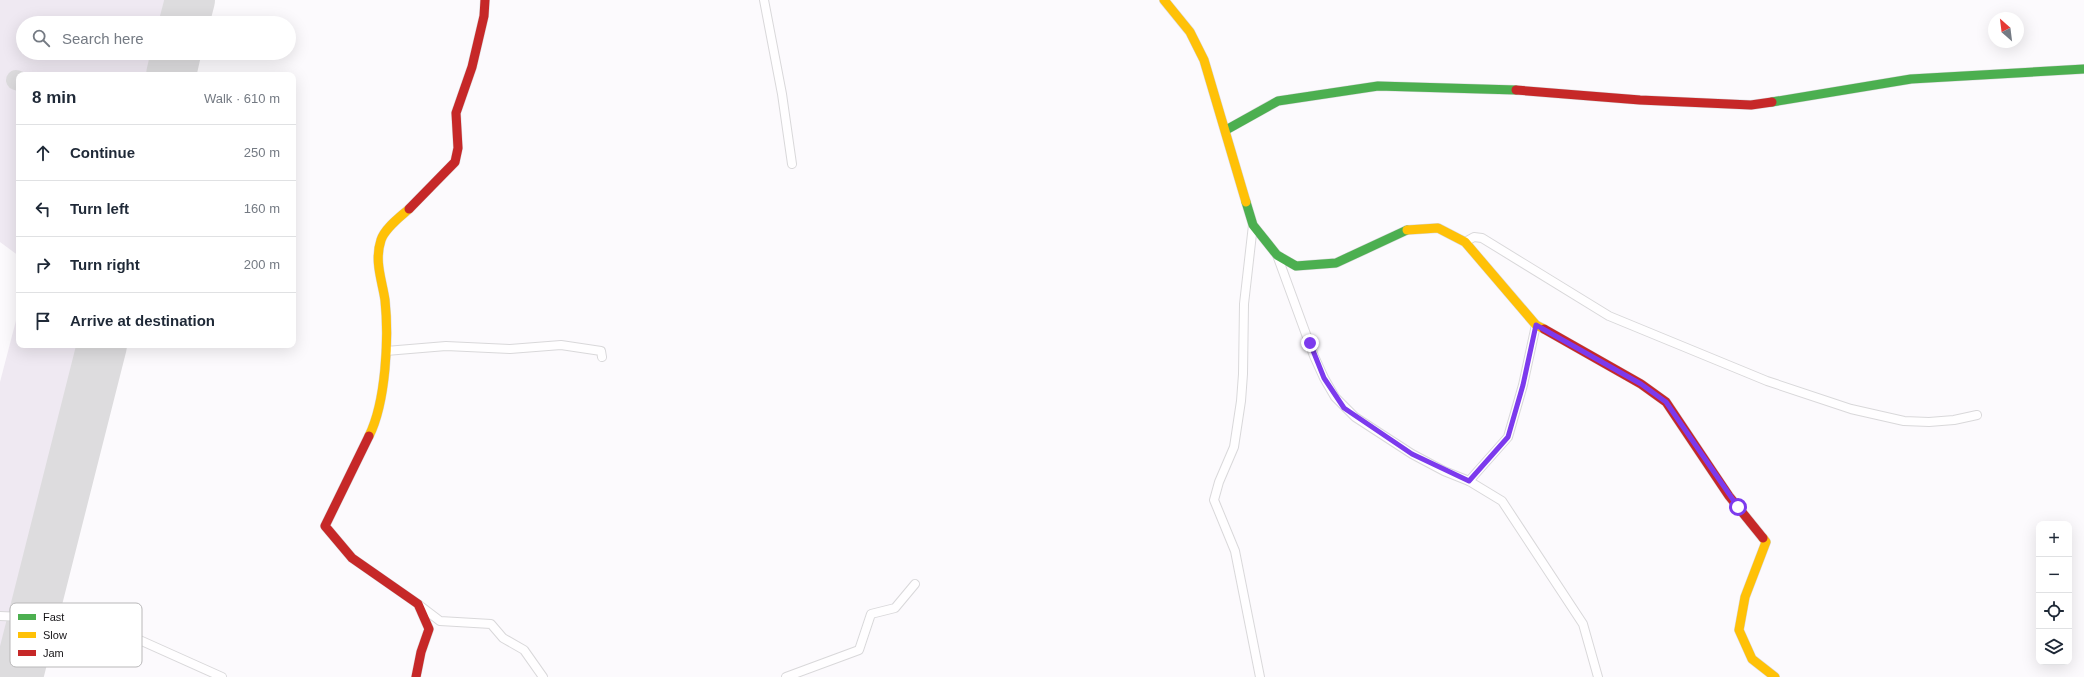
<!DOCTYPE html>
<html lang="en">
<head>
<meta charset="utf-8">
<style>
  :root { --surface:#fff; --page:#f2f2f3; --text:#1f2937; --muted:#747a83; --line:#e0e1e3 }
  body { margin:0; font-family:Arial,sans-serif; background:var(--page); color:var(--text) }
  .controls { position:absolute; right:12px; bottom:12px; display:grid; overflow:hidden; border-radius:8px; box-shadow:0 4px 16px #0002 }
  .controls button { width:36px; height:36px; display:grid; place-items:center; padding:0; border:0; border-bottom:1px solid var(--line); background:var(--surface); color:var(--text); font:20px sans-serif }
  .compass { position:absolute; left:1988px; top:12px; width:36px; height:36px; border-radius:50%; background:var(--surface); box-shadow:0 4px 16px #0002; rotate:332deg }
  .stop { position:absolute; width:12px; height:12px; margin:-9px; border:3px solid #7c3aed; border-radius:50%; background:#fff }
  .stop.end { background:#7c3aed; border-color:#fff; box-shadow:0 1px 4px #0008 }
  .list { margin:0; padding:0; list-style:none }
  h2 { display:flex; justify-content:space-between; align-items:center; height:52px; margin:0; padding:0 16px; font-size:17px }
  h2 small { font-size:13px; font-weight:400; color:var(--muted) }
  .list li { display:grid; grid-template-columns:26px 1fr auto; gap:12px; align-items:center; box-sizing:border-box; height:56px; padding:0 16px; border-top:1px solid var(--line) }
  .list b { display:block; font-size:15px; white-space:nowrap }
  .list em { font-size:13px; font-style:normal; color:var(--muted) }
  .icon { flex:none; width:22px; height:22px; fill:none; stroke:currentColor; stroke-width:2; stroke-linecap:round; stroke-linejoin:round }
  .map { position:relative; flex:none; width:2084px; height:677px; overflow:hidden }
  .search { position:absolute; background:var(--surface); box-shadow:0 4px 16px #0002; left:16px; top:16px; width:280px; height:44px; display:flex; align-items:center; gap:10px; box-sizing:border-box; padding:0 14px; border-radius:22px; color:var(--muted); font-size:15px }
  .panel { position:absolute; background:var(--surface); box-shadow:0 4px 16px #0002; left:16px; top:72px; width:280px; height:276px; border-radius:8px }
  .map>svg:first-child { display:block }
  .built { fill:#efe9f2 }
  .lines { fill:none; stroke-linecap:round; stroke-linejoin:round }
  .taxiway { stroke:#dddcde; stroke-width:20 }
  .runway { stroke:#dddcde; stroke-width:50 }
  .street-casing { stroke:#d9d8da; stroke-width:10 }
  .fast-casing { stroke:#d9d8da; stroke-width:10 }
  .slow-casing { stroke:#d9d8da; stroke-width:10 }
  .jam-casing { stroke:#d9d8da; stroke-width:10 }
  .street { stroke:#fffeff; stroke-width:8 }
  .fast { stroke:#4caf50; stroke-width:9 }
  .slow { stroke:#ffc107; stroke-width:9 }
  .jam { stroke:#c62828; stroke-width:9 }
  .route { stroke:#7c3aed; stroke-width:5 }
  .key { fill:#fff; stroke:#b9b8b9; stroke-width:1 }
  .key-label { font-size:11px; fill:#151316 }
</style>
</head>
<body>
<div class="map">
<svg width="2084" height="677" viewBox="0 0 2084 677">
  <rect width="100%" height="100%" fill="#fcfafd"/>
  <g class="built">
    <path d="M0,0H205L199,23H23V53H191L186,75H19V256L0,242Z"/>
    <path d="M19,309V345H116L31,677H0V382Z"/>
  </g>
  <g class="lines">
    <path class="taxiway" d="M16,80L19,81"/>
    <g class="runway">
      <path d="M184,23L190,0"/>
      <path d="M171,75L176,53"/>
      <path d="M18,677L102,345"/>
    </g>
    <g class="street-casing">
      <g id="street">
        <path d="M764,0L782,94L792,164"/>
        <path d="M1253,225L1244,304L1243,374L1241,401L1234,447L1219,482L1214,500L1235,551L1260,677"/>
        <path d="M1465,242L1474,237L1482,238L1609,316L1767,381L1851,409L1904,421L1929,422L1954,420L1977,415"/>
        <path d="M1277,255L1314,356L1324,378L1335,397L1355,417L1412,454L1444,471L1469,481L1502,501L1583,624L1598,677"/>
        <path d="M386,351L446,346L510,349L561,345L601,351L602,357"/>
        <path d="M1469,481L1508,437L1523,385L1536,325"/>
        <path d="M419,605L440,621L491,624L503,638L524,650L543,677"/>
        <path d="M0,616L95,620L222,677"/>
        <path d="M786,677L859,650L871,614L895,608L915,584"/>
      </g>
    </g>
    <g class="fast-casing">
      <g id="fast">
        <path d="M1772,102L1911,79L2084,69"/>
        <path d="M1226,130L1278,101L1378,86L1516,90"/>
        <path d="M1246,202L1253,225L1277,255L1296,266L1336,263L1407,230"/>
      </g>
    </g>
    <g class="slow-casing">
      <g id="slow">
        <path d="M1164,0L1190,32L1204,60L1246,202"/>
        <path d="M1407,230L1438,228L1465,242L1536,325L1544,329"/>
        <path d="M369,436C386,402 389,338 385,300C382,280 374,261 381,240C385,228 400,217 409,209"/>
        <path d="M1763,538L1766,542L1745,597L1739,630L1752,659L1775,677"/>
      </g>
    </g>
    <g class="jam-casing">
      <g id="jam">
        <path d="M1516,90L1640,100L1751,105L1772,102"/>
        <path d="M409,209L455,162L458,148L456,113L472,67L484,16L485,0"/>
        <path d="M1544,329L1641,384L1666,402L1729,496L1763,538"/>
        <path d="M369,436L325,526L352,558L418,604L429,629L421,652L416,677"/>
      </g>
    </g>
    <use href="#street" class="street"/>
    <use href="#fast" class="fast"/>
    <use href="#slow" class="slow"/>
    <use href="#jam" class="jam"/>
  </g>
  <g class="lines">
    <path class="route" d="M1310,343L1324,378L1344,408L1412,454L1469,481L1508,437L1523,385L1536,325L1641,384L1666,402L1738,507"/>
  </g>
  <rect x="10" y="603" width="132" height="64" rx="6" class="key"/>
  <rect x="18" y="614" width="18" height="6" fill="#4caf50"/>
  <rect x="18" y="632" width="18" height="6" fill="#ffc107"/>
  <rect x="18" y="650" width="18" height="6" fill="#c62828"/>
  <g class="key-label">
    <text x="43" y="621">Fast</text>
    <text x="43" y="639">Slow</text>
    <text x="43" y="657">Jam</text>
  </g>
</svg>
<div class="controls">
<button>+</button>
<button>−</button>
<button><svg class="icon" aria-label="locate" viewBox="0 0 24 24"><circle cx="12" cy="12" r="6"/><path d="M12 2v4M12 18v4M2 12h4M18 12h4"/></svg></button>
<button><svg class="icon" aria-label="layers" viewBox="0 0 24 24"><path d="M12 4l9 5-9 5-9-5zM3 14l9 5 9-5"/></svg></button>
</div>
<svg class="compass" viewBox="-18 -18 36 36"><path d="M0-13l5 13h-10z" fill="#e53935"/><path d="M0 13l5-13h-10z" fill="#747a83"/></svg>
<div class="stop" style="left:1738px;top:507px"></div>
<div class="stop end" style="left:1310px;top:343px"></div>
<div class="search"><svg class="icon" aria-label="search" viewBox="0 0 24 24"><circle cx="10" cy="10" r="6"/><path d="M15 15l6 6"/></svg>Search here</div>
<section class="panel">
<h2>8 min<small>Walk · 610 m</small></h2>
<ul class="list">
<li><svg class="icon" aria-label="ahead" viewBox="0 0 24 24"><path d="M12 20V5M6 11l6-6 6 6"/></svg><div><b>Continue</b></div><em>250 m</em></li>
<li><svg class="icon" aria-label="left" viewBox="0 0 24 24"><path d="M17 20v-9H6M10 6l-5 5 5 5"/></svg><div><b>Turn left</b></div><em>160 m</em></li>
<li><svg class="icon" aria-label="right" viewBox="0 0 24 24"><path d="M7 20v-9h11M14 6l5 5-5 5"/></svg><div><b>Turn right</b></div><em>200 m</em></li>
<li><svg class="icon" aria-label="arrive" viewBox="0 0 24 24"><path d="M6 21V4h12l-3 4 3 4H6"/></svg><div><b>Arrive at destination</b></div></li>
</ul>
</section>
</div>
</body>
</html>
